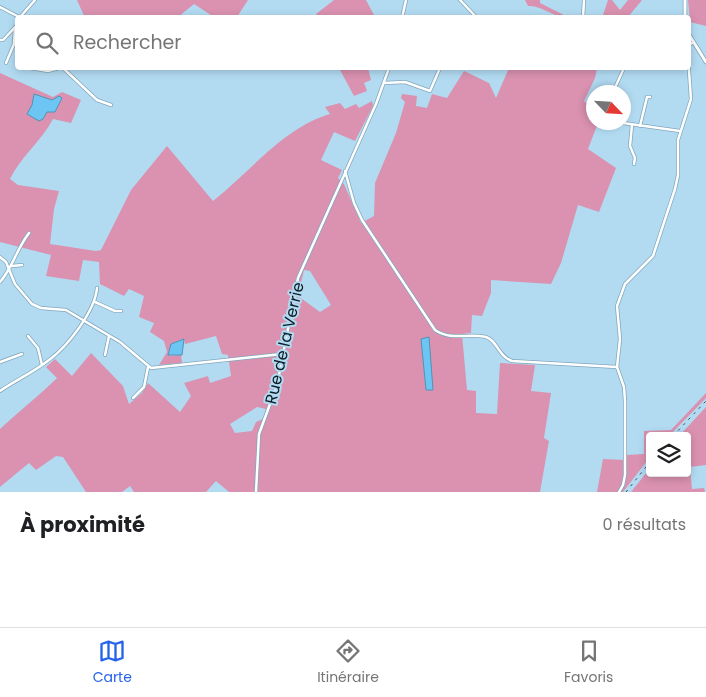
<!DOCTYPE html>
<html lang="fr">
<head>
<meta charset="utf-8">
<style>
  :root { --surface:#fff; --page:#f2f2f2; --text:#202124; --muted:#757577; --line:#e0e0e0; --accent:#2563eb }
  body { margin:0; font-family:Poppins,sans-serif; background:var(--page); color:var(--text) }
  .controls { position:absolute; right:15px; bottom:15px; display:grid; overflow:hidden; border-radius:5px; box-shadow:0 2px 8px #0003 }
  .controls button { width:45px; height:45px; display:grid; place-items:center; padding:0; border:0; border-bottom:1px solid var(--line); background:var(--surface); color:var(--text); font:25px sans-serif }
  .compass { position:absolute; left:586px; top:85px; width:45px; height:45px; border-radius:50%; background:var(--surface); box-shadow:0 2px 8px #0003; rotate:115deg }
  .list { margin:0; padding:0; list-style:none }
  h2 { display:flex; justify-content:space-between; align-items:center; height:65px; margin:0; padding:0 20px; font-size:21px }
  h2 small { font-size:16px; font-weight:400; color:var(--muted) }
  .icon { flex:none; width:28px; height:28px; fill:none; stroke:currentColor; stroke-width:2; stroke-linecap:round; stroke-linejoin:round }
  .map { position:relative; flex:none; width:706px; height:492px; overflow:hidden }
  .search { position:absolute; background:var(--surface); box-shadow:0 2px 8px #0003; left:15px; right:15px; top:15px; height:55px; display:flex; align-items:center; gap:12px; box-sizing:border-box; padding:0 18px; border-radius:5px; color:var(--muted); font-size:19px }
  .sheet { height:135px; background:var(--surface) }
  nav { display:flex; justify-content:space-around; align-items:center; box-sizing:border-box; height:70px; border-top:1px solid var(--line); background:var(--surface); font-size:14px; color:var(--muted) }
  nav a { display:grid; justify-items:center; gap:2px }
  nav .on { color:var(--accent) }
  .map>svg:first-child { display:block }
  .green { fill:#da92b0; fill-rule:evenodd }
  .water { fill:#6dc5f3; stroke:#5093b5 }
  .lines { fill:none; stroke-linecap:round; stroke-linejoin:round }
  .minor-casing { stroke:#80a7bd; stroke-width:4 }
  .tertiary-casing { stroke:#80a7bd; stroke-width:4.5 }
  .minor { stroke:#fff; stroke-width:2.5 }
  .tertiary { stroke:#fff; stroke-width:3 }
  .rail { stroke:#374e5a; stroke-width:1; stroke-dasharray:2.5 5; stroke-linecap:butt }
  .labels { text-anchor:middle; stroke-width:4; stroke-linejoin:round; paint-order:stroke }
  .street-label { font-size:16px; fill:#0d1d25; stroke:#b2dbf2 }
</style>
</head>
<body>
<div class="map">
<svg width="706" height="492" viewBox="0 0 706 492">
  <rect width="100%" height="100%" fill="#b2dbf2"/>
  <g class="green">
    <path d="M77,0H248L237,17H214L194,4L178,17L85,18Z"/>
    <path d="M334,0H366L375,17H318L316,14Z"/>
    <path d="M525,0H540V3L568,17C553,18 542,5 528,6Z"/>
    <path d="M608,0H612L620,10L628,0H642L628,17H604L603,15Z"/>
    <path d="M688,0H706V26L690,22Z"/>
    <path d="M339,68H368L371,80L364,83L367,91L354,96Z"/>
    <path d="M509,68H597L595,78L584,101L593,109L594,122L598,123L588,149L616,168L599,212L578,205L561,263L551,284L491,280V293L482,316L472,315L471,333L462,334L467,390L476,391V413L497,414L500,363L535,365L531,391L551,393L544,438L549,441L540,492H229L216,481L206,492H134L130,486L122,492H86L63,457L56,456L36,470L29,463L0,487V429C19,411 39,396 57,378L46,367L55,359L72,376L91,353L123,386L129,404L142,393L148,383L180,412L191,396L184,383L208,376L210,383L231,376L228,355L222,354L216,336L185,344L184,339L171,344L170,356L181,355L182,363L159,365L167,352L164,341L150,332L154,323L139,317L144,296L129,289L124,296L100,284L99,262L83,260L79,281L46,276L51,255L0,242V73L53,97L62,92L81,100L71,123L53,119C41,142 21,156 10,179L18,185L59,191L54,209L50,244L96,251L101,250L131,190L167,146L213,201C251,171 283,128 330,114L325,107L340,103L345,109L356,104L359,108L372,101L373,106L355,141L334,132L321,160L342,170L338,178L344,184L361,223L374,216L375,183L396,133L405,102L401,98L402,94L417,96L416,106L427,108L432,94L447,98L464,71L489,83L496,98ZM304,270L310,271L331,305L320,312L298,296ZM257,407L266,409L263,419L256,422L252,431L235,433L230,424Z"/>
    <path d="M706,393V398L669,436H650V457L623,492H597L603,459L626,460V455L644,454V431L671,430Z"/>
    <path d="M706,407V465L690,467L692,489L704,488L705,492H631L650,468V473H687V436H679Z"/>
  </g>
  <g class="water">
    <path d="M34,94L52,100L59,96L62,98L55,112H47L43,119L39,121L27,114L32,105Z"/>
    <path d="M429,337L433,390H426L421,339Z"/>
    <path d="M184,339L182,355H168L171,344Z"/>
  </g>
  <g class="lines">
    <g class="minor-casing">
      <g id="minor">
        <path d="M460,0L477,18"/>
        <path d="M0,7L21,18"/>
        <path d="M21,16L35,0"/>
        <path d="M402,18L406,0"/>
        <path d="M583,18L584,0"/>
        <path d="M0,40H3L18,24"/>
        <path d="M688,46L692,43"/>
        <path d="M6,63L14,44L15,28"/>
        <path d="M30,68L48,71L59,68"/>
        <path d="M63,68L97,100L111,105"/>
        <path d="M384,83L405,82L430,91L440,68"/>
        <path d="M613,92L624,68"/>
        <path d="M616,122L680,131"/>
        <path d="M632,125L630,146L635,158L634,164"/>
        <path d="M640,126L647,97H650"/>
        <path d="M345,171L354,203L362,220L435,330C451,341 469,333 486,337C497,340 498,356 512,361L617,367"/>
        <path d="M0,257L6,262L15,284L32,304L41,308L66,310L120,342L151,368L282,354"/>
        <path d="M12,266L22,265"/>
        <path d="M0,282C13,267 16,250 29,233"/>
        <path d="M95,302L115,311H121"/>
        <path d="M28,336L38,348L42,365"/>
        <path d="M105,355L109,336"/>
        <path d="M0,362L22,354"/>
        <path d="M0,391C16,380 34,372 49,360C68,346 95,311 97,288"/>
        <path d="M133,398L144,387L148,367"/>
        <path d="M256,492L259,434L277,385L298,278L376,104L389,68"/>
        <path d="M619,492L623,485L625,475V401L624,387L617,367L620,339L617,306L625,284L653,256L675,189L678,175V140L691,99L688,57"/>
      </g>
    </g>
    <g class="tertiary-casing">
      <g id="tertiary">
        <path d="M685,0V18"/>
        <path d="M688,33L706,62"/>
      </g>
    </g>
    <use href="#minor" class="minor"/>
    <use href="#tertiary" class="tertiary"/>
    <g class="rail">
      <path d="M673,436L706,401"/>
      <path d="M626,492L650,462"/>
    </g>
  </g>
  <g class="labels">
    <g class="street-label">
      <text transform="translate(284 343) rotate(-77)" y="6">Rue de la Verrie</text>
    </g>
  </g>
</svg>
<div class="controls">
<button><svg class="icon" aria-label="layers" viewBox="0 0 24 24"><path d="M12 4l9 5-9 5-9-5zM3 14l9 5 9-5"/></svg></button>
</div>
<svg class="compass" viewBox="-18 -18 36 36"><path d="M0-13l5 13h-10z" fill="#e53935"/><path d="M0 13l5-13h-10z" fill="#757577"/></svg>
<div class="search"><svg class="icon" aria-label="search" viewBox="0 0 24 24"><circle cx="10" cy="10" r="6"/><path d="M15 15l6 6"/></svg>Rechercher</div>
</div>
<section class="sheet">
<h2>À proximité<small>0 résultats</small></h2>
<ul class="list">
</ul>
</section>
<nav>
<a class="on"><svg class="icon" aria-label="map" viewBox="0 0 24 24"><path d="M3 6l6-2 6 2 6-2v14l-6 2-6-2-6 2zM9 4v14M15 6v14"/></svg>Carte</a>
<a><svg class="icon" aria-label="directions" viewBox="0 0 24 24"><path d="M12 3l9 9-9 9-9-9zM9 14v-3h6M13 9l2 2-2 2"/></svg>Itinéraire</a>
<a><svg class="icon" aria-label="saved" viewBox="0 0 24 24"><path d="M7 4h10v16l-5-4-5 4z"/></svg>Favoris</a>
</nav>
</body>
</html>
